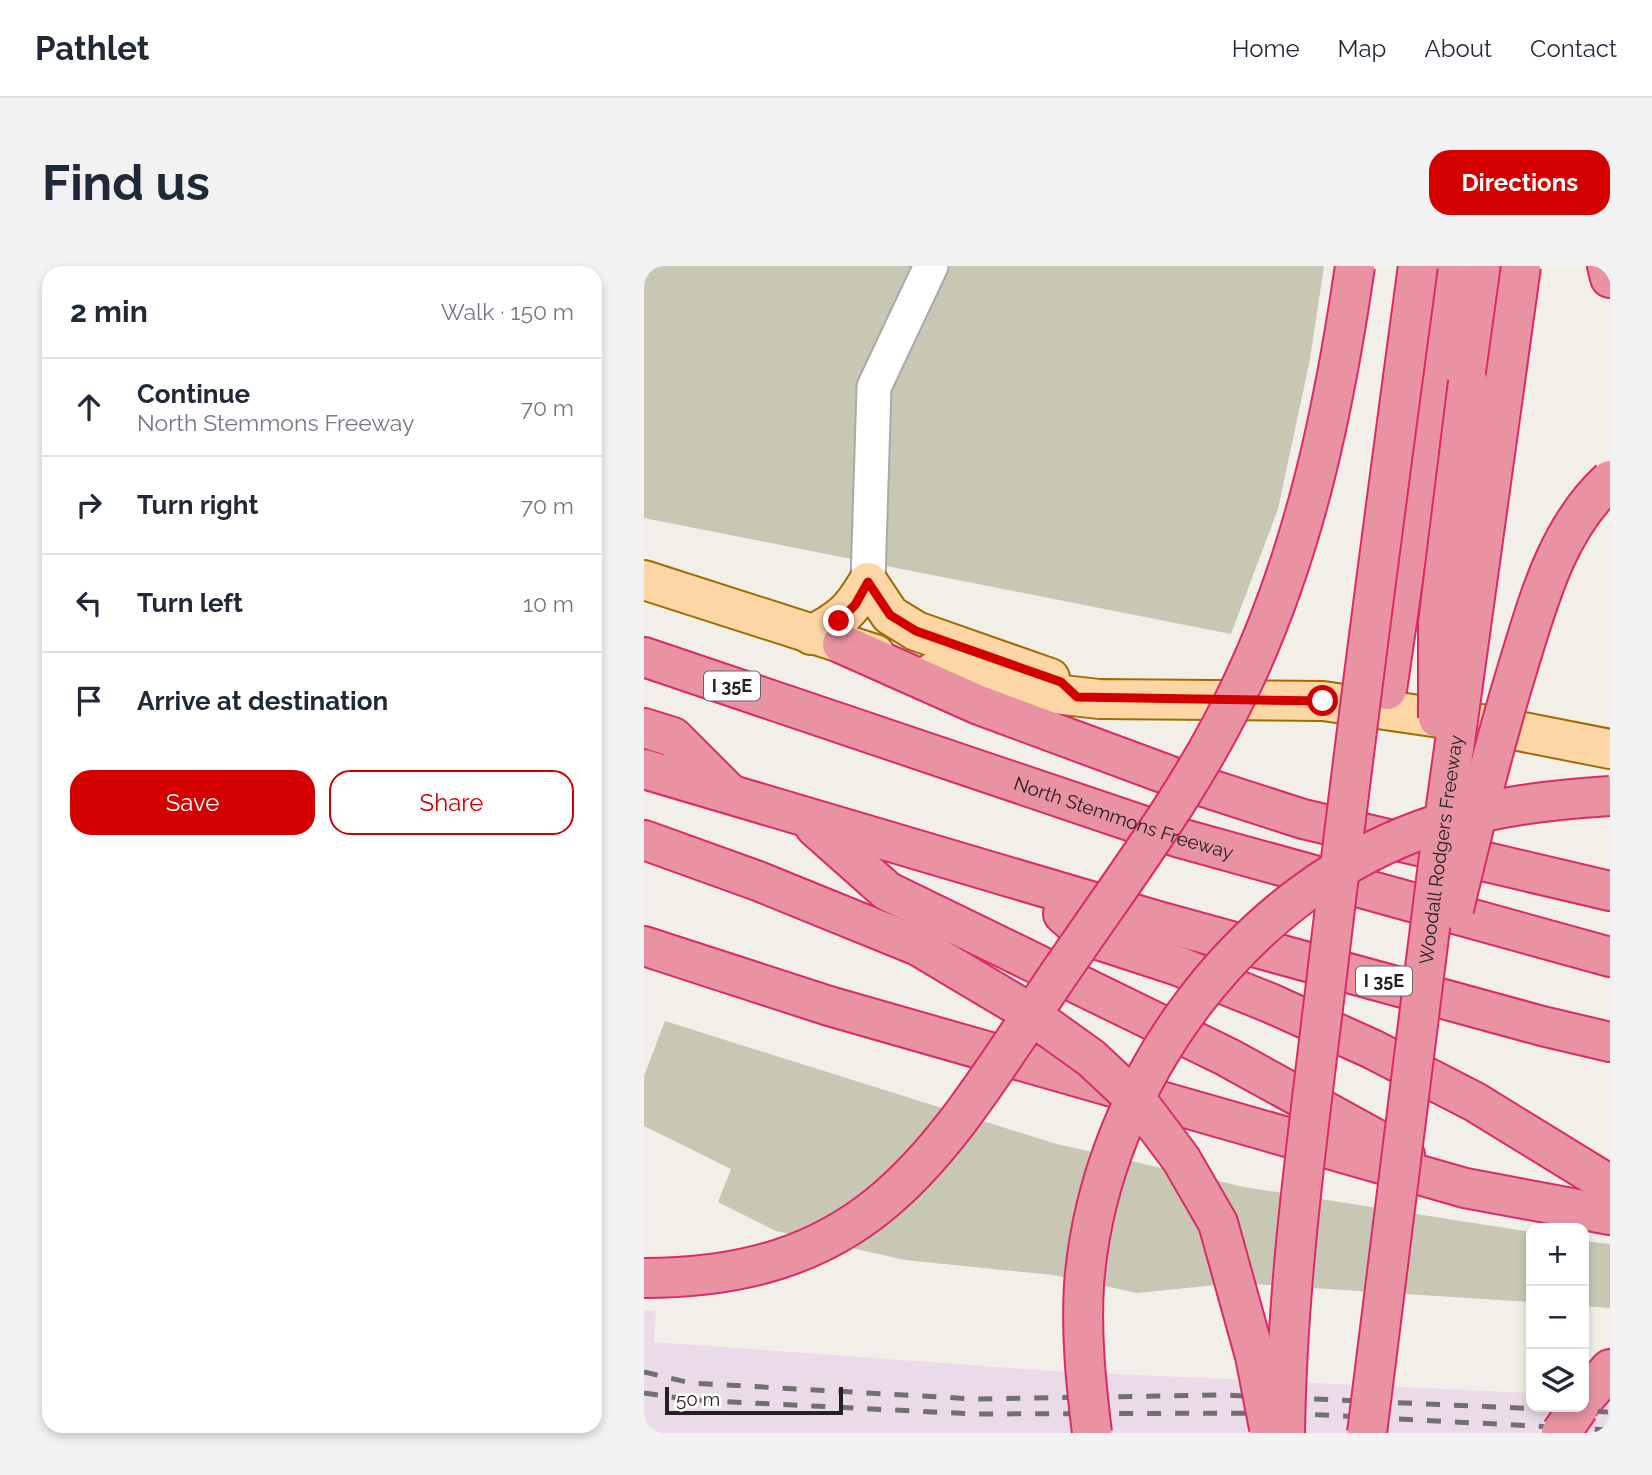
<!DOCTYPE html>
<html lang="en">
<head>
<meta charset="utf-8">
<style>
  :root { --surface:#fff; --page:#f2f2f3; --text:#1f2937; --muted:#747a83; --line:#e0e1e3; --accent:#d40000 }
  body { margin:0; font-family:Raleway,sans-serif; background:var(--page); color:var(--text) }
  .controls { position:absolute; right:21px; bottom:21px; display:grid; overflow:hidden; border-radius:14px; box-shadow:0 4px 10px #0003 }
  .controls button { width:63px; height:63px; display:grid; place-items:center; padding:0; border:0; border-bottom:2px solid var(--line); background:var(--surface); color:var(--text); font:35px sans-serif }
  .scale { position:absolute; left:21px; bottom:18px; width:178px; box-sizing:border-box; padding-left:7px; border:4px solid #222; border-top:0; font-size:19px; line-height:24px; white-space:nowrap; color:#222; -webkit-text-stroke:5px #fff; paint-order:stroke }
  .stop { position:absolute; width:21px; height:21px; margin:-16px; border:5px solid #d40000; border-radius:50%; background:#fff }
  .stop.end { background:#d40000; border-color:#fff; box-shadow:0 2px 7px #0008 }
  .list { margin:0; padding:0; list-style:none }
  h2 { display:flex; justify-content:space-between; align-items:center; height:91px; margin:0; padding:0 28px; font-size:30px }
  h2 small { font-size:23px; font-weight:400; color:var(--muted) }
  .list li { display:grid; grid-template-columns:46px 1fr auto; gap:21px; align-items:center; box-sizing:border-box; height:98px; padding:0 28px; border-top:2px solid var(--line) }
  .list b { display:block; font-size:26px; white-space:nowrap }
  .list p { margin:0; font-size:23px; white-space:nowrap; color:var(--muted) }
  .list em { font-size:23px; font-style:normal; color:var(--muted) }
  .actions { display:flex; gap:14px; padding:21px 28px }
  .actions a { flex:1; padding:16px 0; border:2px solid var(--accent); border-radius:21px; text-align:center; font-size:24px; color:var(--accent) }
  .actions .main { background:var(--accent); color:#fff }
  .icon { flex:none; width:38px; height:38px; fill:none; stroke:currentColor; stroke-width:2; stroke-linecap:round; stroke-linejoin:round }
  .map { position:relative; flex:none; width:966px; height:1167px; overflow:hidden; border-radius:21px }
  header { display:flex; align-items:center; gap:42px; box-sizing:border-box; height:98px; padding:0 35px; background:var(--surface); border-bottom:2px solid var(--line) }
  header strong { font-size:33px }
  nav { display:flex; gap:38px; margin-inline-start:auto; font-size:24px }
  .intro { display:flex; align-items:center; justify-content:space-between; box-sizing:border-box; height:168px; padding:0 42px }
  h1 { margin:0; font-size:49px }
  .button { padding:18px 32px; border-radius:21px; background:var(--accent); color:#fff; font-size:24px; font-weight:700 }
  main { display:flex; gap:42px; padding:0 42px }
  aside { flex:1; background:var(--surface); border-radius:21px; box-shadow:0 4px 10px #0003 }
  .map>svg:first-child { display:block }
  .industrial { fill:#ebdbe8 }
  .construction { fill:#c7c7b4 }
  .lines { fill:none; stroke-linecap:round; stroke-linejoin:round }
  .minor-casing { stroke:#a9a9a9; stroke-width:37 }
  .major-casing { stroke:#a06b00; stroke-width:42 }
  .highway-casing { stroke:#dc2a67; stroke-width:42 }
  .minor { stroke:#fff; stroke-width:33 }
  .major { stroke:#fcd6a4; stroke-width:38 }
  .highway { stroke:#e892a2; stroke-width:38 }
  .rail { stroke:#707070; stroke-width:5; stroke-dasharray:14 14; stroke-linecap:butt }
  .highway-bridge-casing { stroke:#dc2a67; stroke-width:42; stroke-linecap:butt }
  .highway-bridge { stroke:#e892a2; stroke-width:38 }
  .route { stroke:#d40000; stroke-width:9 }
  .labels { text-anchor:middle; stroke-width:6; stroke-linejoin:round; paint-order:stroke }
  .shield { fill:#fff; stroke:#646464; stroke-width:2 }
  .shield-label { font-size:18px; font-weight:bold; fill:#222 }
  .street-label { font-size:19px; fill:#222; stroke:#fff }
</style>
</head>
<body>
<header>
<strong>Pathlet</strong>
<nav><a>Home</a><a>Map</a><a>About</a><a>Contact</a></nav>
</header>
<div class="intro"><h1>Find us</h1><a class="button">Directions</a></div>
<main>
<aside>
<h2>2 min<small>Walk · 150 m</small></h2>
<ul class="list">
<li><svg class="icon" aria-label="ahead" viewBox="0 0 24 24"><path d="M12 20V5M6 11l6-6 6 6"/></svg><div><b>Continue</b><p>North Stemmons Freeway</p></div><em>70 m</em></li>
<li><svg class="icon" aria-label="right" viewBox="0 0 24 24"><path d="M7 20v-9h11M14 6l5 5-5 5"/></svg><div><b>Turn right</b></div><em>70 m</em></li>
<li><svg class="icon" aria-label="left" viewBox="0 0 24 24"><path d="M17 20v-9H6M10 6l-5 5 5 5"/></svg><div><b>Turn left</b></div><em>10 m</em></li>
<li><svg class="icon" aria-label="arrive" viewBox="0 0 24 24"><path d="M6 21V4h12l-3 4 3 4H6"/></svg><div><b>Arrive at destination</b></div></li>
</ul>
<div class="actions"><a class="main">Save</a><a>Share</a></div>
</aside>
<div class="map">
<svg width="966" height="1167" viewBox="0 0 966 1167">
  <rect width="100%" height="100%" fill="#f2efe9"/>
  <path class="industrial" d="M0,1044L12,1045L10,1076L408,1105L887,1127V1141H940L966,1131V1167H0Z"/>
  <g class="construction">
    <path d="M0,0H680L666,93L634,243L587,368L0,252Z"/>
    <path d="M21,755L409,877L600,921L887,966V1036L592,1017L493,1027L409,1009L261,994L132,965L74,936L87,903L0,860V810Z"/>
    <path d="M940,975L966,978V1042L940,1040Z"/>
  </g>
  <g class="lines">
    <g class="minor-casing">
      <path id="minor" d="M224,316L230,121L287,0"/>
    </g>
    <g class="major-casing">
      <g id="major">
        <path d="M0,314L231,388"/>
        <path d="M167,369C197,354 207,345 224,316L246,349L272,365L406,412"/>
        <path d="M289,406L330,419L455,433L679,435L844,459L966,483"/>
      </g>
    </g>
    <g class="highway-casing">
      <g id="highway">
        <path d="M963,0L966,12"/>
        <path d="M824,116L840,0"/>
        <path d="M198,378L335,439L535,513L659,553L966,625"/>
        <path id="s1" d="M0,391L536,572L966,691"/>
        <path d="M743,424L805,0"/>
        <path d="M0,462L29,471L83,525"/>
        <path d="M0,503L514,655L898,760L966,776"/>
        <path d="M171,561L243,625L583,791L761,889"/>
        <path d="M0,574L114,615L274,680L373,739"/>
        <path d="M419,648L445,671L534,700L626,737L728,783L831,836L966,919"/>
        <path d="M0,680L185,740L821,922L966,949"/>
        <path d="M940,1133L966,1103"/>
      </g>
    </g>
    <use href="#minor" class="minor"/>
    <use href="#major" class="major"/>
    <use href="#highway" class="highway"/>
    <g class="rail">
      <path d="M0,1106L47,1117L331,1133L580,1129L966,1146"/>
      <path d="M0,1127L48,1134L330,1148L640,1147L966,1164"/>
    </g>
    <g class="highway-bridge-casing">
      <g id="highway-bridge">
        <path d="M794,452V357L824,116"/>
        <path d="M810,643C829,563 849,483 873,404C894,336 912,264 966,214"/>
        <path d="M373,739L447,792L495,837L537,893L574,957L611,1090L625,1162"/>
        <path d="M0,1012C235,1012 297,881 415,708C479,614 551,520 599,416C661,284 690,144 711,0"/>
        <path d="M448,1167C442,1118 437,1069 440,1019C455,818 600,620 794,558C851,540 907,534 966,530"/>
        <path d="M641,1167C643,1013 665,861 683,709C711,472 742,236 774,0"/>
        <path id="s2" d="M723,1167L794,598L877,0"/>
        <path d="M917,1167L935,1141"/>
      </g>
    </g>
    <use href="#highway-bridge" class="highway-bridge"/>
  </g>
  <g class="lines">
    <path class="route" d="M195,355L211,339L224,316L246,349L272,365L417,416L433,431L679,435"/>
  </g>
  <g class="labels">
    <g class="shield">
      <rect x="60" y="405.5" width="56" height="29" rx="5"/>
      <rect x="712" y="700.5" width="56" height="29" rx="5"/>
    </g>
    <g class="shield-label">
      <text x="88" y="426">I 35E</text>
      <text x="740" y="721">I 35E</text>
    </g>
    <g class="street-label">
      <text dy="7" stroke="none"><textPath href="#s1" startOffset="506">North Stemmons Freeway</textPath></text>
      <text dy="7" stroke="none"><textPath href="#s2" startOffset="588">Woodall Rodgers Freeway</textPath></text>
    </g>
  </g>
</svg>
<div class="controls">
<button>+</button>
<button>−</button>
<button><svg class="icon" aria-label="layers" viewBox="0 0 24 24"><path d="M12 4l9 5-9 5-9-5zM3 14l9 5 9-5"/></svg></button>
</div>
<div class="scale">50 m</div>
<div class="stop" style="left:679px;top:435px"></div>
<div class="stop end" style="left:195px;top:355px"></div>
</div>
</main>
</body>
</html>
